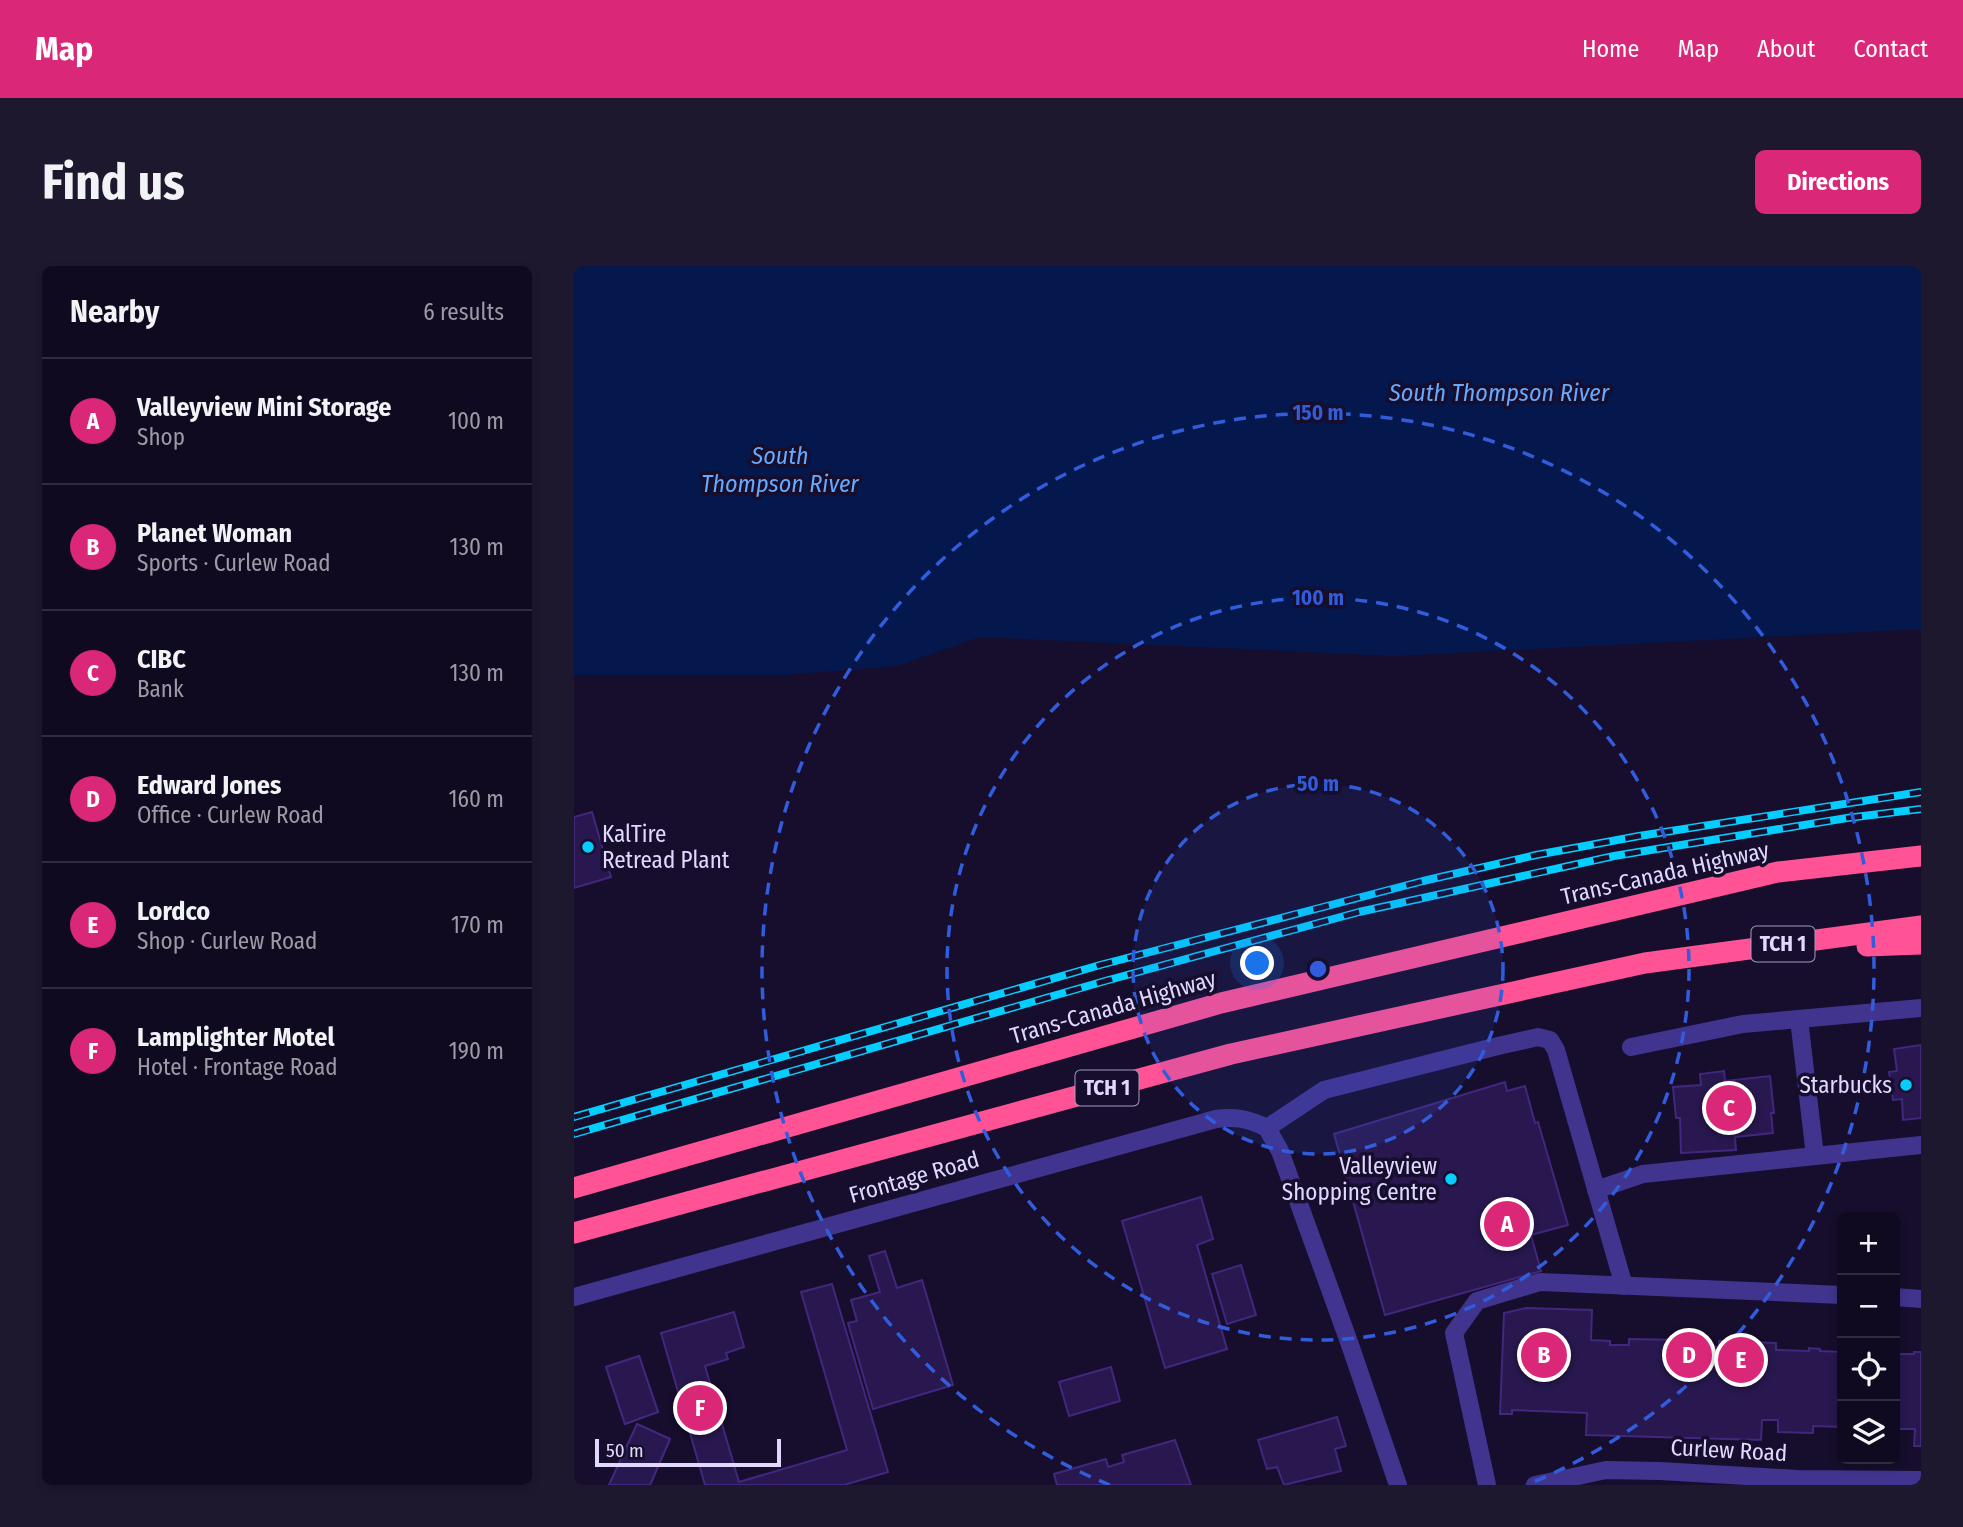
<!DOCTYPE html>
<html lang="en">
<head>
<meta charset="utf-8">
<style>
  :root { --surface:#100a21; --page:#1e182e; --text:#f1f3f6; --muted:#9c9aa5; --line:#302b3f; --accent:#db2777 }
  body { margin:0; font-family:"Fira Sans Condensed",sans-serif; background:var(--page); color:var(--text) }
  .controls { position:absolute; right:21px; bottom:21px; display:grid; overflow:hidden; border-radius:10px; box-shadow:0 4px 10px #0003 }
  .controls button { width:63px; height:63px; display:grid; place-items:center; padding:0; border:0; border-bottom:2px solid var(--line); background:var(--surface); color:var(--text); font:35px sans-serif }
  .scale { position:absolute; left:21px; bottom:18px; width:186px; box-sizing:border-box; padding-left:7px; border:4px solid #e1d8ff; border-top:0; font-size:19px; line-height:24px; white-space:nowrap; color:#e1d8ff; -webkit-text-stroke:5px #160e2c; paint-order:stroke }
  .you { position:absolute; left:684px; top:698px; width:24px; height:24px; margin:-18px; border:5px solid #fff; border-radius:50%; background:#1a73e8; box-shadow:0 0 0 10px #1a73e833 }
  .badge { display:grid; place-items:center; width:46px; height:46px; border-radius:50%; background:var(--accent); color:#fff; font-size:23px; font-weight:700 }
  .pin { position:absolute; translate:-50% -50%; border:4px solid #fff; box-shadow:0 2px 7px #0006 }
  .list { margin:0; padding:0; list-style:none }
  h2 { display:flex; justify-content:space-between; align-items:center; height:91px; margin:0; padding:0 28px; font-size:30px }
  h2 small { font-size:23px; font-weight:400; color:var(--muted) }
  .list li { display:grid; grid-template-columns:46px 1fr auto; gap:21px; align-items:center; box-sizing:border-box; height:126px; padding:0 28px; border-top:2px solid var(--line) }
  .list b { display:block; font-size:26px; white-space:nowrap }
  .list p { margin:0; font-size:23px; white-space:nowrap; color:var(--muted) }
  .list em { font-size:23px; font-style:normal; color:var(--muted) }
  .icon { flex:none; width:38px; height:38px; fill:none; stroke:currentColor; stroke-width:2; stroke-linecap:round; stroke-linejoin:round }
  .map { position:relative; flex:none; width:1347px; height:1219px; overflow:hidden; border-radius:10px }
  header { display:flex; align-items:center; gap:42px; box-sizing:border-box; height:98px; padding:0 35px; background:var(--accent); color:#fff }
  header strong { font-size:33px }
  nav { display:flex; gap:38px; margin-inline-start:auto; font-size:24px }
  .intro { display:flex; align-items:center; justify-content:space-between; box-sizing:border-box; height:168px; padding:0 42px }
  h1 { margin:0; font-size:49px }
  .button { padding:18px 32px; border-radius:10px; background:var(--accent); color:#fff; font-size:24px; font-weight:700 }
  main { display:flex; gap:42px; padding:0 42px }
  aside { flex:1; background:var(--surface); border-radius:10px; box-shadow:0 4px 10px #0003 }
  .map>svg:first-child { display:block }
  .water { fill:#05184e }
  .building { fill:#28184f; stroke:#41277d; stroke-width:2 }
  .lines { fill:none; stroke-linecap:round; stroke-linejoin:round }
  .minor { stroke:#40348f; stroke-width:18 }
  .highway { stroke:#ff5395; stroke-width:21 }
  .rail-casing { stroke:#04ceff; stroke-width:8 }
  .rail { stroke:#160e2c; stroke-width:5; stroke-dasharray:16; stroke-linecap:butt }
  .ring { fill:none; stroke:#315cdc; stroke-width:3.5; stroke-dasharray:12 9 }
  .poi-dot { fill:#04ceff; stroke:#160e2c; stroke-width:2.5 }
  .labels { text-anchor:middle; stroke-width:7; stroke-linejoin:round; paint-order:stroke }
  .shield { fill:#160e2c; stroke:#a49bc0; stroke-width:2 }
  .shield-label { font-size:21px; font-weight:bold; fill:#e1d8ff }
  .poi-label { font-size:23px; fill:#e1d8ff; stroke:#160e2c; text-anchor:end }
  .street-label { font-size:23px; fill:#e1d8ff; stroke:#160e2c }
  .water-label { font-size:24px; font-style:italic; fill:#6af; stroke:#160e2c }
  .centre { fill:#315cdc; stroke:#160e2c; stroke-width:3.5 }
  .ring-label { font-size:21px; text-anchor:middle; font-weight:bold; fill:#315cdc; stroke:#160e2c; stroke-width:7; stroke-linejoin:round; paint-order:stroke }
</style>
</head>
<body>
<header>
<strong>Map</strong>
<nav><a>Home</a><a>Map</a><a>About</a><a>Contact</a></nav>
</header>
<div class="intro"><h1>Find us</h1><a class="button">Directions</a></div>
<main>
<aside>
<h2>Nearby<small>6 results</small></h2>
<ul class="list">
<li><span class="badge">A</span><div><b>Valleyview Mini Storage</b><p>Shop</p></div><em>100 m</em></li>
<li><span class="badge">B</span><div><b>Planet Woman</b><p>Sports · Curlew Road</p></div><em>130 m</em></li>
<li><span class="badge">C</span><div><b>CIBC</b><p>Bank</p></div><em>130 m</em></li>
<li><span class="badge">D</span><div><b>Edward Jones</b><p>Office · Curlew Road</p></div><em>160 m</em></li>
<li><span class="badge">E</span><div><b>Lordco</b><p>Shop · Curlew Road</p></div><em>170 m</em></li>
<li><span class="badge">F</span><div><b>Lamplighter Motel</b><p>Hotel · Frontage Road</p></div><em>190 m</em></li>
</ul>
</aside>
<div class="map">
<svg width="1347" height="1219" viewBox="0 0 1347 1219">
  <rect width="100%" height="100%" fill="#160e2c"/>
  <path class="water" d="M0,0H1347V363L821,390L406,371L323,400L211,409H0Z"/>
  <g class="building">
    <path d="M18,546L37,611L0,622V551Z"/>
    <path d="M1347,779V852L1329,854L1328,833L1319,834L1315,806L1323,805L1320,783Z"/>
    <path d="M1150,805L1151,815L1196,810L1200,847H1197L1199,867L1161,871L1162,884L1107,887L1106,852H1102L1099,821L1127,819L1126,808Z"/>
    <path d="M931,816L933,825L951,820L961,857L964,856L994,959L957,969L967,1005L811,1049L760,868Z"/>
    <path d="M627,931L639,973L623,979L653,1083L591,1102L548,955Z"/>
    <path d="M311,985L323,1022L348,1014L379,1119L299,1143L274,1057L283,1055L277,1034L306,1026L295,990Z"/>
    <path d="M667,999L682,1049L653,1058L638,1008Z"/>
    <path d="M258,1018L314,1206L270,1219H131L87,1067L160,1046L170,1081L152,1087L154,1093L131,1100L165,1216L273,1184L227,1026Z"/>
    <path d="M952,1042L1018,1044L1017,1074L1036,1075V1079H1055V1073L1112,1074L1111,1080L1145,1081V1075L1202,1077V1084L1235,1085V1082L1246,1083V1085L1268,1086V1161L1239,1160V1167L1204,1166V1154H1188L1187,1174L1012,1169L1013,1147L938,1144V1148H926L930,1047Z"/>
    <path d="M1340,1086H1347V1180H1340L1341,1163H1321V1088H1340Z"/>
    <path d="M65,1090L84,1146L51,1158L32,1101Z"/>
    <path d="M65,1090L84,1146L51,1158L32,1101Z"/>
    <path d="M537,1101L546,1135L495,1150L485,1116Z"/>
    <path d="M763,1151L772,1180L761,1183L767,1205L710,1219L703,1201L693,1203L684,1174Z"/>
    <path d="M63,1158L96,1173L76,1219H35Z"/>
    <path d="M63,1158L96,1173L76,1219H35Z"/>
    <path d="M601,1174L617,1219H483L480,1208L532,1193L534,1201L550,1196L548,1189Z"/>
  </g>
  <g class="lines">
    <g class="minor">
      <path d="M1225,753L1241,890"/>
      <path d="M1057,781L1169,758L1347,742"/>
      <path d="M693,862L750,824L924,780L964,771L976,774L982,784L1050,1020"/>
      <path d="M693,862L706,885L775,1076L824,1219"/>
      <path d="M1022,924L1069,908L1347,879"/>
      <path d="M0,1031L642,853C661,850 675,853 693,862"/>
      <path d="M1321,1031L1347,1033"/>
      <path d="M913,1219L880,1067L903,1035L966,1016L1268,1029"/>
      <path d="M961,1219L1032,1204L1086,1205L1224,1213L1347,1214"/>
    </g>
    <g class="highway">
      <path d="M1293,680L1347,678"/>
      <path d="M0,922L647,737L1204,606L1347,590"/>
      <path d="M0,967L657,788L1071,697L1347,660"/>
    </g>
    <g class="rail-casing">
      <g id="rail">
        <path d="M0,851L526,699L849,615L962,589L1065,570L1347,526"/>
        <path d="M0,868L531,715L785,646L1040,590L1273,552L1347,543"/>
      </g>
    </g>
    <use href="#rail" class="rail"/>
  </g>
  <circle cx="744" cy="703" r="185" fill="#315cdc" fill-opacity=".12"/>
  <g class="ring">
    <circle cx="744" cy="703" r="185"/>
    <circle cx="744" cy="703" r="371"/>
    <path d="M536 1219A556 556 0 1 1 952 1219"/>
  </g>
  <g class="poi-dot">
    <circle cx="14" cy="581" r="7"/>
    <circle cx="1332" cy="819" r="7"/>
    <circle cx="877" cy="913" r="7"/>
  </g>
  <g class="labels">
    <g class="shield">
      <rect x="1177.5" y="660.5" width="63" height="35" rx="5"/>
      <rect x="501.5" y="804.5" width="63" height="35" rx="5"/>
    </g>
    <g class="shield-label">
      <text x="1209" y="685">TCH 1</text>
      <text x="533" y="829">TCH 1</text>
    </g>
    <g class="poi-label">
      <text x="28" y="576" text-anchor="start">KalTire<tspan x="28" dy="26">Retread Plant</tspan></text>
      <text x="1318" y="827">Starbucks</text>
      <text x="863" y="908">Valleyview<tspan x="863" dy="26">Shopping Centre</tspan></text>
    </g>
    <g class="street-label">
      <text transform="translate(1091 607) rotate(-13)" y="8">Trans-Canada Highway</text>
      <text transform="translate(539 741) rotate(-16)" y="8">Trans-Canada Highway</text>
      <text transform="translate(340 911) rotate(-16)" y="8">Frontage Road</text>
      <text transform="translate(1155 1184) rotate(3)" y="8">Curlew Road</text>
    </g>
    <g class="water-label">
      <text x="925" y="135">South Thompson River</text>
      <text x="206" y="198">South<tspan x="206" dy="28">Thompson River</tspan></text>
    </g>
  </g>
  <circle cx="744" cy="703" r="10" class="centre"/>
  <g class="ring-label">
    <text x="744" y="154">150 m</text>
    <text x="744" y="339">100 m</text>
    <text x="744" y="525">50 m</text>
  </g>
</svg>
<div class="controls">
<button>+</button>
<button>−</button>
<button><svg class="icon" aria-label="locate" viewBox="0 0 24 24"><circle cx="12" cy="12" r="6"/><path d="M12 2v4M12 18v4M2 12h4M18 12h4"/></svg></button>
<button><svg class="icon" aria-label="layers" viewBox="0 0 24 24"><path d="M12 4l9 5-9 5-9-5zM3 14l9 5 9-5"/></svg></button>
</div>
<div class="scale">50 m</div>
<div class="you"></div>
<div class="pin badge" style="left:933px;top:958px">A</div>
<div class="pin badge" style="left:970px;top:1089px">B</div>
<div class="pin badge" style="left:1155px;top:842px">C</div>
<div class="pin badge" style="left:1115px;top:1089px">D</div>
<div class="pin badge" style="left:1167px;top:1094px">E</div>
<div class="pin badge" style="left:126px;top:1142px">F</div>
</div>
</main>
</body>
</html>
